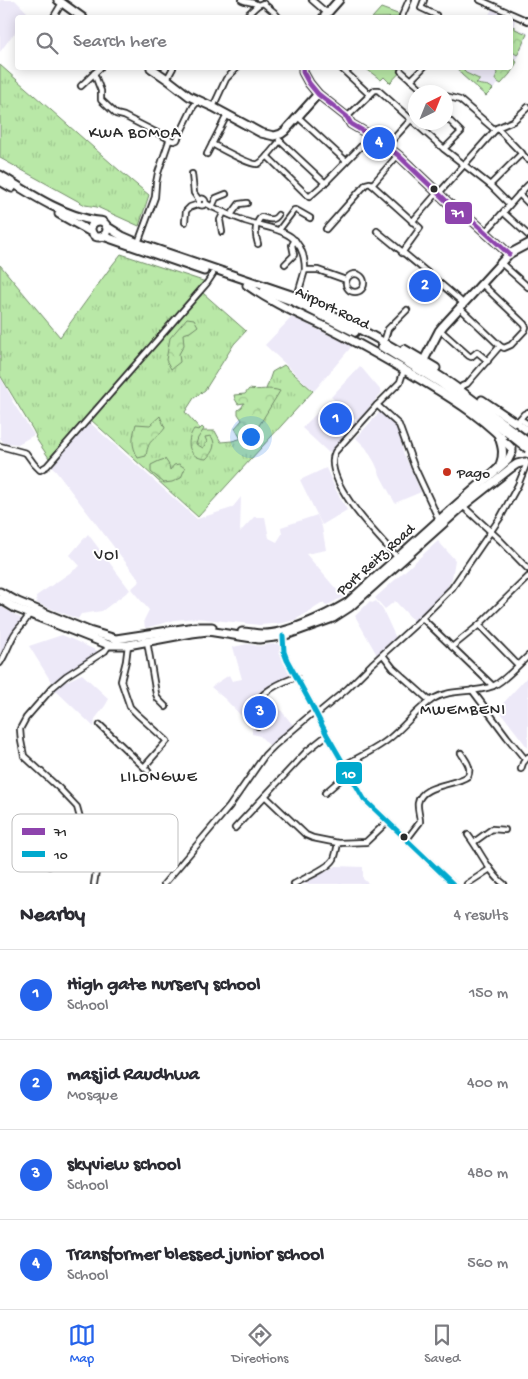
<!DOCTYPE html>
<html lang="en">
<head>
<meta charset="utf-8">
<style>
  :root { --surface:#fff; --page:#f2f2f3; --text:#2b2b33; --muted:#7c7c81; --line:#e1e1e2; --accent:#2563eb }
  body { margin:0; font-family:"Gochi Hand",sans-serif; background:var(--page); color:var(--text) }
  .compass { position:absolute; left:408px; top:85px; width:45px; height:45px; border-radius:50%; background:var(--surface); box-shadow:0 2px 12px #0003; rotate:43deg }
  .you { position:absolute; left:250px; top:436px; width:18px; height:18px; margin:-12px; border:4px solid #fff; border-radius:50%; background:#1a73e8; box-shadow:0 0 0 8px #1a73e833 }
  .badge { display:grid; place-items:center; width:32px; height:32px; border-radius:50%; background:var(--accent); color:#fff; font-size:16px; font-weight:700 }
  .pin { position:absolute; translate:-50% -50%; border:2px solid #fff; box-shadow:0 1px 5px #0006 }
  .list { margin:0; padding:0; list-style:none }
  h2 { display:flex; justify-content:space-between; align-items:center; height:65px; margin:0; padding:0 20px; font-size:21px }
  h2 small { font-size:16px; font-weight:400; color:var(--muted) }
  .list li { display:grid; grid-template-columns:32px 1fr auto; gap:15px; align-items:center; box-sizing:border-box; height:90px; padding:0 20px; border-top:1px solid var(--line) }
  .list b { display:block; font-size:19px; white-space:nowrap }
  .list p { margin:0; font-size:16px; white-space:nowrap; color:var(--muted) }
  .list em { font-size:16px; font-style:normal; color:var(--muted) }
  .icon { flex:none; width:28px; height:28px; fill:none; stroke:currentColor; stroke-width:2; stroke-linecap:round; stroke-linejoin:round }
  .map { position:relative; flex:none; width:528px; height:884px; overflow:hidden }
  .search { position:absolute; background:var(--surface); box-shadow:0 2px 12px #0003; left:15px; right:15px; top:15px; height:55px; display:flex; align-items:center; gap:12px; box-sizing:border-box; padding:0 18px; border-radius:5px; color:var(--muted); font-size:19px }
  .sheet { height:425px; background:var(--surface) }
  nav { display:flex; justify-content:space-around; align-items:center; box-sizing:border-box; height:70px; border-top:1px solid var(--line); background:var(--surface); font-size:14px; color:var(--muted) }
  nav a { display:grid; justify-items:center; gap:2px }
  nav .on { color:var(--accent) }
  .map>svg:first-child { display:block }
  .built { fill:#ede9f8 }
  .grass { fill:url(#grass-tufts); stroke:#728a69 }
  .forest { fill:url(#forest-crowns); stroke:#728a69 }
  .green { fill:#b9e8a7; stroke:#728a69 }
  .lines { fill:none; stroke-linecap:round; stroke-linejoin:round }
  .street-casing { stroke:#2b2b2b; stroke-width:8 }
  .secondary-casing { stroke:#2b2b2b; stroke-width:11 }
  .street { stroke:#fff; stroke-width:4.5 }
  .secondary { stroke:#fff; stroke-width:7 }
  .secondary-bridge-casing { stroke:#2b2b2b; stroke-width:11; stroke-linecap:butt }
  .secondary-bridge { stroke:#fff; stroke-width:7 }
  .bus-1-casing { stroke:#fff; stroke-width:9 }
  .bus-2-casing { stroke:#fff; stroke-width:9 }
  .bus-1 { stroke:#8e44ad; stroke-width:5 }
  .bus-2 { stroke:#00a9ce; stroke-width:5 }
  .bus-dot { fill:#2b2b2b; stroke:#fff; stroke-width:2 }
  .poi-dot { fill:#c8321e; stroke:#fff; stroke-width:2 }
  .labels { text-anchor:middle; stroke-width:4; stroke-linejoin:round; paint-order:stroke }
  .street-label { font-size:15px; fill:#2b2b2b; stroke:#fff }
  .poi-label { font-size:15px; fill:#2b2b2b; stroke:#fff; text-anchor:start }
  .neighbourhood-label { font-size:16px; letter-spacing:1px; fill:#2b2b2b; stroke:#fff }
  .key { fill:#fff; stroke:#bfbfbf; stroke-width:1 }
  .key-label { font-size:14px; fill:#2b2b2b }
  .line-badge { stroke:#fff; stroke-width:2 }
  .badge-label { font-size:14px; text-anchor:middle; font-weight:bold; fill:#fff }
</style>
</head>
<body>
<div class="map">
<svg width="528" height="884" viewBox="0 0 528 884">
  <defs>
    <pattern id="grass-tufts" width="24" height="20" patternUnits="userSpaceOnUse" patternTransform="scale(1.25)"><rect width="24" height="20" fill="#b9e8a7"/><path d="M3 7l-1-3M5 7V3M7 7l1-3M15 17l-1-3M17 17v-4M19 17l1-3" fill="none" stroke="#9fc790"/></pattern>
    <pattern id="forest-crowns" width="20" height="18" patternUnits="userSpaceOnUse" patternTransform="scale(1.25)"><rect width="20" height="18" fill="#b9e8a7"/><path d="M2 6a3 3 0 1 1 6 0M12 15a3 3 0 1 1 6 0" fill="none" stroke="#9fc790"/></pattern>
  </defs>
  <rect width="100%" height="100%" fill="#fff"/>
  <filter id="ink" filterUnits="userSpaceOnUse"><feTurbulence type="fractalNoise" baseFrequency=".02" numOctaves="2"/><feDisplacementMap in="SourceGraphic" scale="10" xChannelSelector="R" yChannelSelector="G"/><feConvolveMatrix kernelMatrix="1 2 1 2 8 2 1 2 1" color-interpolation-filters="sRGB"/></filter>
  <g filter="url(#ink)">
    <g class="built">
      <path d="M0,0H15L27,12L25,17L18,18L17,31L11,37L0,52Z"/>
      <path d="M492,9L515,18L514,28L528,32V35L514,67L486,97L461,75L456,68H510V18L488,17Z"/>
      <path d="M292,317L352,346L314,391L265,345Z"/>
      <path d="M360,366L382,392L358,421L331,397Z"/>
      <path d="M0,377L13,400L12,401L34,435L18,444L4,443L0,438Z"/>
      <path d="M330,400L356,423L344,438L339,434L343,438L329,453L302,428Z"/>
      <path d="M379,413H383L398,427L403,452L421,492L395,503L381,477L375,463L366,448L356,438Z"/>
      <path d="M88,421L197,519L232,508L241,497L240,532L254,517H265L269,538L277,542L282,534L281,527L317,515L322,527L326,550L306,554L343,597L326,606L323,603L295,620L283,623L260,625L196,618L175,620L145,628L144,620L149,610L131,589L140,581L51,465Z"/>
      <path d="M326,468L336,490L347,510L322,525L300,480Z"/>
      <path d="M88,534L130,590L102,611L81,614L78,619L37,603L36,596L80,566L70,555Z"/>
      <path d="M438,541L455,560L452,578L445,592L414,621L395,601L385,609L375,598Z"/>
      <path d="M370,601L372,603L376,601L383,610L395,636V639L377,655L355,616Z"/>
      <path d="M0,606L24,620L11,636L7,647L0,659Z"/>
      <path d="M62,635L100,652L52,683L29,646Z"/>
      <path d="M281,643L283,658L292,676L265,691L293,725L270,746L260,736L252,734V727L225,699L211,687L229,675L232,681L242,679L233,647L247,644L259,646Z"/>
      <path d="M82,674L109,699L105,706L95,719L94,727L55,690L59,685Z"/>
      <path d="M528,676V748L498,709Z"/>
      <path d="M336,866L363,867V879L369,884H302Z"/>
    </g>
    <g class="grass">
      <path d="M0,65L120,171L149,195L139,226L97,207L85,205L0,158Z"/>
      <path d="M121,254L206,282L96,408L49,458L35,437L36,436L33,430L0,375V265L60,337L113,264Z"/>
      <path d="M203,293L246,331L234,344L205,390L194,398L185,412L202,431H215L221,442L232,441L250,436L272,372L284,365L313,391L198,517L90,419Z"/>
    </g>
    <g class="forest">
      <path d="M515,26V29L527,34L518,54L517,55L511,51V36L512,32L511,29L512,27Z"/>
      <path d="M511,57L517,62L510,74L501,84L495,80L497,73L495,70V68H510Z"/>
      <path d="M457,68H465L464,71L466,73L479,79V81L476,83C482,87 487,83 493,89L486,96L462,75Z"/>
      <path d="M187,318L194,319L198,326L190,332L183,334L184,345L179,354L180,362L171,369L166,360L170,338Z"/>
      <path d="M249,389C259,391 270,387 280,391L252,437L242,441L235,428L242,420L238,414V410L242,407L244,403L238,404L235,399L234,395L245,394Z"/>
      <path d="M160,416L165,428C154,443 149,436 146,456L138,458C131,444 132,439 136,424L150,425Z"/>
      <path d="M202,427L204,429L198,438L196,444L203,448L207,442L205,437L211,436C217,444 213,452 206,459C188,458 185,442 194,429L199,430Z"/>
      <path d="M165,459L169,465L170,470L174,465L179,464L185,468L181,478L172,482L164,483L151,472V465L159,461Z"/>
    </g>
    <g class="green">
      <path d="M381,8L406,17L372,18Z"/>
      <path d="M365,68H404L390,83L384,77L381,80Z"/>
    </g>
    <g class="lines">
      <g class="street-casing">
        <g id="street">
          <path d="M242,0C248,3 252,1 258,5"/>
          <path d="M312,0L327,13"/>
          <path d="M424,0L421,8L436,15"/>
          <path d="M480,0L528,21"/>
          <path d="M402,16L409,0"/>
          <path d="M53,18L62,3"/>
          <path d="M244,18L258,5L263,3L274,12L279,18"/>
          <path d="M341,68L370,95"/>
          <path d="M401,71L425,92"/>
          <path d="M94,73L101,91V100L116,114L124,116L171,140"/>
          <path d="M167,79L173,68"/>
          <path d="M411,80L423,68"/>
          <path d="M81,86L100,68"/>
          <path d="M436,92L438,91L439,92"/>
          <path d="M446,96L460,100L495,130"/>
          <path d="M213,107L226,79L237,68"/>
          <path d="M298,117L346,161"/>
          <path d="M347,117L375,90H378L444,149L490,185L509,204"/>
          <path d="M497,128L528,160"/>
          <path d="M279,140L325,183"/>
          <path d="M212,144C220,148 251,166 258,164C264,162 275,146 280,141"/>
          <path d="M387,146L416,114"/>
          <path d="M444,149L461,132L446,117"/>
          <path d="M207,154L227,115"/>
          <path d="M267,156L309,197L325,183L371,136"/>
          <path d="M192,174L194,193L199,200"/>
          <path d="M372,185L398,155"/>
          <path d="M490,185L522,153"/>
          <path d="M439,193L497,128L513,121L528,107"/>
          <path d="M519,194L528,203"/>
          <circle cx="202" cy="202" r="3.5"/>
          <path d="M205,203C218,210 231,216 245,221C275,230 305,230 305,270"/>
          <path d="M212,207L216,198L226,194"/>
          <path d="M504,213L528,235"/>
          <path d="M231,215L239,204L247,203"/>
          <path d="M185,222L186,211L190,207L199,204"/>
          <path d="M412,222L438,192"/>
          <path d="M326,229L366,184L370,183L420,228L402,253"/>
          <path d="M279,230L294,210H296L310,218"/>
          <path d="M377,231C406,255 436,279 464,304"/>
          <path d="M222,232L220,220L224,212"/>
          <path d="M485,232C500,217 513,200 528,185"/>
          <path d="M138,243L155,197L156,183L158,173L169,141L170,140L174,141L177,140L193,107L198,101"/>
          <path d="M258,244C255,234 254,225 261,217C269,219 273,222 278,215"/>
          <path d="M501,263L528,287"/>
          <path d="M285,264L294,255L292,245L295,240"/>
          <circle cx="355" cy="283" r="9"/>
          <path d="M297,297L305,270H318L346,280"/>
          <path d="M460,308L500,346L504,348L511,345L525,330L526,327L524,324L482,284"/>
          <path d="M440,330L469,356L471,357L477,352L488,361"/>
          <path d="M385,339L388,329L407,310"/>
          <path d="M462,386L467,384L500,346"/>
          <path d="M377,405L399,425L414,466L439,520"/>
          <path d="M520,419L528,424"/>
          <path d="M516,424L524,414L528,412"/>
          <path d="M0,446L26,453L34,464L40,470L47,466L207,283L213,274"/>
          <path d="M463,506L500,540L528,569"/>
          <path d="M398,558C380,538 321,480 335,452L377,405L400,382L404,370"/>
          <path d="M422,618L493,686"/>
          <path d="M283,636L284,652L287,660L310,702L327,735L364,799L453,884"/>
          <path d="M147,641L156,694L158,699L166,707"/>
          <path d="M128,645L126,661L121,681L130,707L137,714L167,741L144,767"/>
          <path d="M452,647L479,625"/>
          <path d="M383,655L393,668L430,701"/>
          <path d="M0,663C6,654 8,646 13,637C17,628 26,623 29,614"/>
          <path d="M518,665L479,625L528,577"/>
          <path d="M472,690L507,737L525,759"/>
          <path d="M317,714L347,689L372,664L416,624L452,588L500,518L518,485L527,463"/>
          <path d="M100,725L148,771"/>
          <path d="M258,726C257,721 255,716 255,710C255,693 284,681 297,677"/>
          <path d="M344,765C360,757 377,749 390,738C405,726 417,709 433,699C452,688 474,694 493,686C506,680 517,666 528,656"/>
          <path d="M521,769L523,763L528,757"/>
          <path d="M325,793L348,773"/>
          <path d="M265,796L306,835L313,838L338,843L366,842L387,822"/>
          <path d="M235,828L307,751L327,735"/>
          <path d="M468,835C479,849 490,874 504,884"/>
          <path d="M407,839L420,822C420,816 417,808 418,803C421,784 455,786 468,776C472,767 466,761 461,753"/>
          <path d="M474,842L492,829L505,830"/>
          <path d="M49,866L43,849L44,847L82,825"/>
          <path d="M94,884L97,865L82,825L77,807L60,789L24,756L21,741L20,729L26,718L53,687L66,676L105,651L109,645"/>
          <path d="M164,884L229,807L265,755L275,745L315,711"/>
          <path d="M294,884C304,878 328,869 334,859C336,854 337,848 338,843"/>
          <path d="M467,884L490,869"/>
        </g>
      </g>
      <g class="secondary-casing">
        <g id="secondary">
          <path d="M58,0L83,18"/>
          <path d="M323,18L339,0"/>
          <path d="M151,68L167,79L189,96L213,107L261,133L274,136L281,134L285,131L318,94"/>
          <path d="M303,68V72L309,83L318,94L347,117L351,124L380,141L398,155L460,214L473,221L509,254"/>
          <path d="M0,175C29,193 63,216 97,221"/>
          <path d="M0,181L12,188"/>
          <path d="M59,214L91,232"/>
          <circle cx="99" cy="229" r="8"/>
          <path d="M106,226L122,236L138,243L297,297C347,322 398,348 444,379C468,395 489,413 512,430"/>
          <path d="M103,236L204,271"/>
          <path d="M247,285C274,304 299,314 328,328C362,345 395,364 428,384C458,402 489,422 512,449"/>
          <path d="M264,291L295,302L355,332"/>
          <path d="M382,347L440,383L509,434"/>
          <path d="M404,349L436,368"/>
          <path d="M424,360L439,331L443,326L509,254L528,244"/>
          <path d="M482,400L525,429"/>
          <path d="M499,437C503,448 504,455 500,465"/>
          <path d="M0,592L18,602L89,631L116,639L195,627H212"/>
          <path d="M0,599L15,608L109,645H128L192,633L208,631L259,639L283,636L333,618L350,607L463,506L511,468L517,464L525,462"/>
          <path d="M242,632C249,632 255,634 262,634C285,635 327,615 347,603L439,520L508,460L512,452"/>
        </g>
      </g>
      <use href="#street" class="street"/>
      <use href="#secondary" class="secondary"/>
      <g class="secondary-bridge-casing">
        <g id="secondary-bridge">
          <path d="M512,430L528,442"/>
          <path d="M509,434L528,449"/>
        </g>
      </g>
      <use href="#secondary-bridge" class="secondary-bridge"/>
      <g class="bus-1-casing">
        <path id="bus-1" d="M303,68V72L309,83L318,94L347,117L351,124L380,141L398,155L460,214L473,221L509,254"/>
      </g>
      <g class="bus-2-casing">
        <path id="bus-2" d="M283,636L284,652L287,660L310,702L327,735L364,799L453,884"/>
      </g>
      <use href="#bus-1" class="bus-1"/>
      <use href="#bus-2" class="bus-2"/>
    </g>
  </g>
  <g class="bus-dot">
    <circle cx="434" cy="189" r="4.5"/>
    <circle cx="404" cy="837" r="4.5"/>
  </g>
  <circle class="poi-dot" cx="447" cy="472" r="5"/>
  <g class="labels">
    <g class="street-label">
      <text transform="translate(333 307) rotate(26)" y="5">Airport Road</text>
      <text transform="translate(375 559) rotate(-42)" y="5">Port Reitz Road</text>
    </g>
    <g class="poi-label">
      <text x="457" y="477">Pago</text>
    </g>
    <g class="neighbourhood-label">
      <text x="135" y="137">KWA BOMOA</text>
      <text x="107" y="559">VOI</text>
      <text x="463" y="714">MWEMBENI</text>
      <text x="159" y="781">LILONGWE</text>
    </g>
  </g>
  <rect x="12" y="814" width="166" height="58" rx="8" class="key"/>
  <rect x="22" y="828" width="23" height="7" fill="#8e44ad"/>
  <rect x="22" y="851" width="23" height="6" fill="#00a9ce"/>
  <g class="key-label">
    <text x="54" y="836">71</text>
    <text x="54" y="859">10</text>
  </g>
  <g class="line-badge">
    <rect x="444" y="201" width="29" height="24" rx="5" fill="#8e44ad"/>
    <rect x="335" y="761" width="28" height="24" rx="5" fill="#00a9ce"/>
  </g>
  <g class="badge-label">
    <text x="458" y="217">71</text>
    <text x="349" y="778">10</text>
  </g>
</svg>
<svg class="compass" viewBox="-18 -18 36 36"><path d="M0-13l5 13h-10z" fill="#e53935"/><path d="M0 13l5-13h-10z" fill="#7c7c81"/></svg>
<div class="you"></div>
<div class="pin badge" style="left:336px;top:419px">1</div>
<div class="pin badge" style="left:425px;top:286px">2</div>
<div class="pin badge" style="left:260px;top:712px">3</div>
<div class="pin badge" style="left:379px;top:143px">4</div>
<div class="search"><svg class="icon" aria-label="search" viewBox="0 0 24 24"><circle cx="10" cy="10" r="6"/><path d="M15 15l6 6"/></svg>Search here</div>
</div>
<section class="sheet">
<h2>Nearby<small>4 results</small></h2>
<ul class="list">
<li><span class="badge">1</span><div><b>High gate nursery school</b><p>School</p></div><em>150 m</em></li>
<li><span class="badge">2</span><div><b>masjid Raudhwa</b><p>Mosque</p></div><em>400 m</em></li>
<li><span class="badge">3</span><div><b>skyview school</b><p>School</p></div><em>480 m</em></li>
<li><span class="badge">4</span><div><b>Transformer blessed junior school</b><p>School</p></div><em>560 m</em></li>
</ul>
</section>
<nav>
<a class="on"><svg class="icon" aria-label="map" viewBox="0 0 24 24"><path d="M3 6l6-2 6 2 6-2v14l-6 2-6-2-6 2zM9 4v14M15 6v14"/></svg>Map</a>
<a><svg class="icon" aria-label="directions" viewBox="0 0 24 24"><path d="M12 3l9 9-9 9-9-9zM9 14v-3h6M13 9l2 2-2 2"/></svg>Directions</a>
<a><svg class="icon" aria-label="saved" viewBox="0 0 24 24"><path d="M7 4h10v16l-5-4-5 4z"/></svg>Saved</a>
</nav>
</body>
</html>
